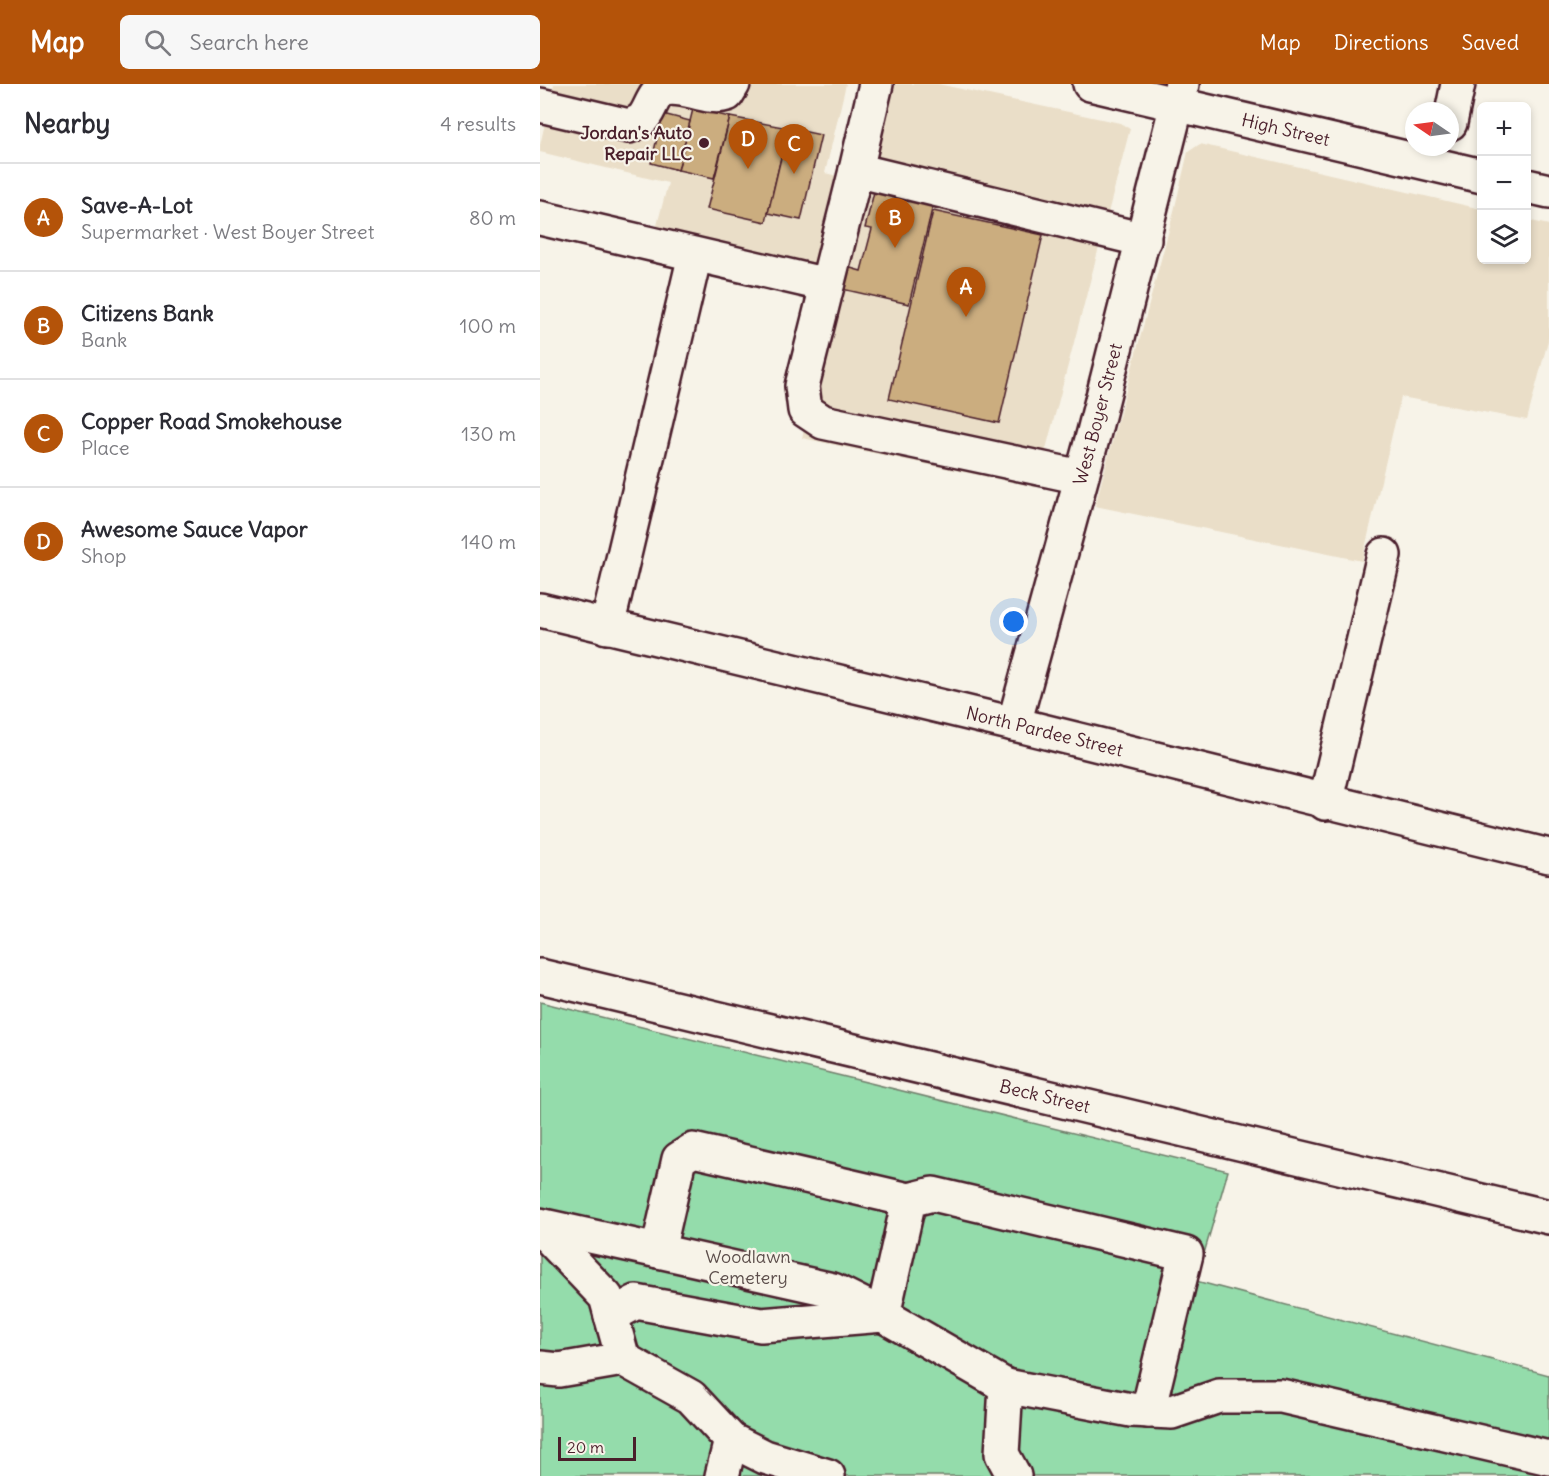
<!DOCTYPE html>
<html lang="en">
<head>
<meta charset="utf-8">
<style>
  :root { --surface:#fff; --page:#f7f7f7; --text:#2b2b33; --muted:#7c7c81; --line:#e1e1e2; --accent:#b45309 }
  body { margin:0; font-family:Delius,sans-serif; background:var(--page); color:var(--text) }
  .controls { position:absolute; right:18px; top:18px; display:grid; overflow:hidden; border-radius:9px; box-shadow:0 3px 9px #0003 }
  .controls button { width:54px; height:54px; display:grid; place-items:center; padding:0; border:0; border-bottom:2px solid var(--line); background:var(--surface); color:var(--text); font:30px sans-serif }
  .compass { position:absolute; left:865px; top:18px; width:54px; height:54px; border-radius:50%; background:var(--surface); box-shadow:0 3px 9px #0003; rotate:283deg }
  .scale { position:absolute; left:18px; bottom:15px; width:78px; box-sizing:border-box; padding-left:6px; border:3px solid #4a1f2b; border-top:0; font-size:16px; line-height:21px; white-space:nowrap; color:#4a1f2b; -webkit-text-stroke:4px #f7f3e8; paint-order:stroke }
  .you { position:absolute; left:474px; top:538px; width:21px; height:21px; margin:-15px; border:4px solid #fff; border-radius:50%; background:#1a73e8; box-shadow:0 0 0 9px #1a73e833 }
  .badge { display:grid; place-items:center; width:39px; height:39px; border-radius:50%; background:var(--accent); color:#fff; font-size:20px; font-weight:700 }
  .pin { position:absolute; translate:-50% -50px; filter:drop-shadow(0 2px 3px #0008) }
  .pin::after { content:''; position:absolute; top:32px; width:21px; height:18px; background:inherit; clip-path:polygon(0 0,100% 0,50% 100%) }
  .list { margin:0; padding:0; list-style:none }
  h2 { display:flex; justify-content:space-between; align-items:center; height:78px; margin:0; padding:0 24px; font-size:26px }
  h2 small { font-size:20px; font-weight:400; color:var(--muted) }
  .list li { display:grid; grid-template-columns:39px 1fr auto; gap:18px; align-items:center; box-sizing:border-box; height:108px; padding:0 24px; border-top:2px solid var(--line) }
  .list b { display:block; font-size:22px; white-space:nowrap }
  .list p { margin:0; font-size:20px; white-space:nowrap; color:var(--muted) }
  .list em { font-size:20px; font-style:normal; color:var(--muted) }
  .icon { flex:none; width:33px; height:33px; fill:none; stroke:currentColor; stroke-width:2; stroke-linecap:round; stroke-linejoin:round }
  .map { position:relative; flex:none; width:1009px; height:1392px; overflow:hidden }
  header { display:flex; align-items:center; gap:36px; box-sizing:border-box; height:84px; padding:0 30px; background:var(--accent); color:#fff }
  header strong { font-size:28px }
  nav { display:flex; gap:33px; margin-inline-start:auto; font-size:21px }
  .search { width:420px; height:54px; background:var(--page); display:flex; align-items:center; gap:15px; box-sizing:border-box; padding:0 21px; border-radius:9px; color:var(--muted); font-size:22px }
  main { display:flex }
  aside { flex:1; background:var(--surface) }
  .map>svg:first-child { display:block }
  .built { fill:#eadec8 }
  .green { fill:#94dcab; stroke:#6f7e6b; stroke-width:1.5 }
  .building { fill:#cbad7f; stroke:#4a1f2b; stroke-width:1.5 }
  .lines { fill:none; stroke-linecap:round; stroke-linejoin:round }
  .minor-casing { stroke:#4a1f2b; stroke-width:38 }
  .major-casing { stroke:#4a1f2b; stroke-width:38 }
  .minor { stroke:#f7f3e8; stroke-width:33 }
  .major { stroke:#f7f3e8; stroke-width:33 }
  .poi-dot { fill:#4a1f2b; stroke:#f7f3e8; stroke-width:2 }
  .labels { text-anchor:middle; stroke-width:4.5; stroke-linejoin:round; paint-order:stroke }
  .street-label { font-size:18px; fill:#4a1f2b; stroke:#f7f3e8 }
  .poi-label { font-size:18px; font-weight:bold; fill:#4a1f2b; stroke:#f7f3e8; text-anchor:end }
  .park-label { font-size:18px; fill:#5c4e4b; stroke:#f7f3e8 }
</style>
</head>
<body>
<header>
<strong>Map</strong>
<div class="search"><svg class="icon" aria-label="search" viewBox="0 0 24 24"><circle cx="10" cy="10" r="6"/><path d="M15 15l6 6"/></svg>Search here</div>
<nav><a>Map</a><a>Directions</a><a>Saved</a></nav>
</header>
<main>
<aside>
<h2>Nearby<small>4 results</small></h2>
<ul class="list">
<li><span class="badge">A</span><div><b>Save-A-Lot</b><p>Supermarket · West Boyer Street</p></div><em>80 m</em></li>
<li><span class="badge">B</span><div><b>Citizens Bank</b><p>Bank</p></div><em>100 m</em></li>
<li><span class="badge">C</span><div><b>Copper Road Smokehouse</b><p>Place</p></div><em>130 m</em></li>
<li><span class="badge">D</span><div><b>Awesome Sauce Vapor</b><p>Shop</p></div><em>140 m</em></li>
</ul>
</aside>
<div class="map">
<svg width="1009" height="1392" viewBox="0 0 1009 1392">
  <rect width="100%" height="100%" fill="#f7f3e8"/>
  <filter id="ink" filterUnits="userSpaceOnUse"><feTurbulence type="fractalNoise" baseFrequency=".0167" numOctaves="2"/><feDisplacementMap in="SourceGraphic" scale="12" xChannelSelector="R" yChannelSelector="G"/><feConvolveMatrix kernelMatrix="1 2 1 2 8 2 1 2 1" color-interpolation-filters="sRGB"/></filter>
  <g filter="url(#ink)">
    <g class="built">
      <path d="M14,0H306L285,89L322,98L347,0H398L580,39L590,45L496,403L262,354L296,197L114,153L128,99L0,68V61Z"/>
      <path d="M660,60L941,125L942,176H987V136L1009,141V253L987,336L861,313L822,477L555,422L634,127L648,68Z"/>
    </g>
    <path class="green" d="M0,918L688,1087L656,1197L1009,1291V1392H0Z"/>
    <g class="building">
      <path d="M153,25L190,33L174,94L138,86Z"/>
      <path d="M123,30L150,37L138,86L111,79Z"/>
      <path d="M190,33L248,44L226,138L167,125Z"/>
      <path d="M248,44L281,51L261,136L228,129Z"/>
      <path d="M334,108L393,121L369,220L302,205L307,183L321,187L332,145L325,144Z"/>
      <path d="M393,127L503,151L459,339L349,315Z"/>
    </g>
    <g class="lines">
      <g class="minor-casing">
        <g id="minor">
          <path d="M336,0L316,86L604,156"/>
          <path d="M0,21L89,42C93,40 99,38 102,35C111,27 112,9 125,5C145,0 167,17 187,10L193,0"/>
          <path d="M910,39L918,0"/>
          <path d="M316,86L262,302L265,326L283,338L541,393"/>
          <path d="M0,134L287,201"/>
          <path id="s1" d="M0,526L474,640L1009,772"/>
          <path d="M67,543L155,171"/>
          <path id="s2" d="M474,640L554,348L642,0"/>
          <path d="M785,719L844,471"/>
          <path id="s3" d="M0,892L1009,1133"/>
          <path d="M0,1141L118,1167"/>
          <path d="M0,1144L66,1213L83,1275L19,1286L0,1284"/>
          <path d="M343,1231L293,1206L118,1167L139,1075L153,1066L369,1116"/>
          <path d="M71,1232L96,1218L221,1241L343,1231"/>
          <path d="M83,1275L151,1313L191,1356L225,1373L288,1392"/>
          <path d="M466,1302L343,1231L369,1116L393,1110L646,1170L608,1327"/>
          <path d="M182,1392L191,1356"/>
          <path d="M474,1392L462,1370L466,1302L591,1326L632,1328L679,1312H741L1009,1374"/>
        </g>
      </g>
      <g class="major-casing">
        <g id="major">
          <path id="s4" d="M550,0L942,92"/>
          <path d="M987,102L1009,107"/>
        </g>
      </g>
      <use href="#minor" class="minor"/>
      <use href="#major" class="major"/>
    </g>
  </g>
  <circle class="poi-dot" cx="164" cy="59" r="6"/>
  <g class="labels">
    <g class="street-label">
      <text dy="6" stroke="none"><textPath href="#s4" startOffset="201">High Street</textPath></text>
      <text dy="6" stroke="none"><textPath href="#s2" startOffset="321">West Boyer Street</textPath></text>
      <text dy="6" stroke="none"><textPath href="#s1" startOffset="519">North Pardee Street</textPath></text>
      <text dy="6" stroke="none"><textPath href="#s3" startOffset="519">Beck Street</textPath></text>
    </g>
    <g class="poi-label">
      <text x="152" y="55">Jordan's Auto<tspan x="152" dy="21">Repair LLC</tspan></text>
    </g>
    <g class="park-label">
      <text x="208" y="1179">Woodlawn<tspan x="208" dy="21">Cemetery</tspan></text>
    </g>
  </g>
</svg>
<div class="controls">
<button>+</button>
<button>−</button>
<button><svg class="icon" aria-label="layers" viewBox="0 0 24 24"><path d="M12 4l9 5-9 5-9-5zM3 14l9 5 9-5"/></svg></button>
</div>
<svg class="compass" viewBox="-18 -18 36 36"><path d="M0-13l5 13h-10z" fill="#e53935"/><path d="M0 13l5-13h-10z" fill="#7c7c81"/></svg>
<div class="scale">20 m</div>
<div class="you"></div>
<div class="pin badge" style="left:426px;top:233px">A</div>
<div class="pin badge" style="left:355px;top:164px">B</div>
<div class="pin badge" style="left:254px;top:90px">C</div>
<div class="pin badge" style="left:208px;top:85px">D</div>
</div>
</main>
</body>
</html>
